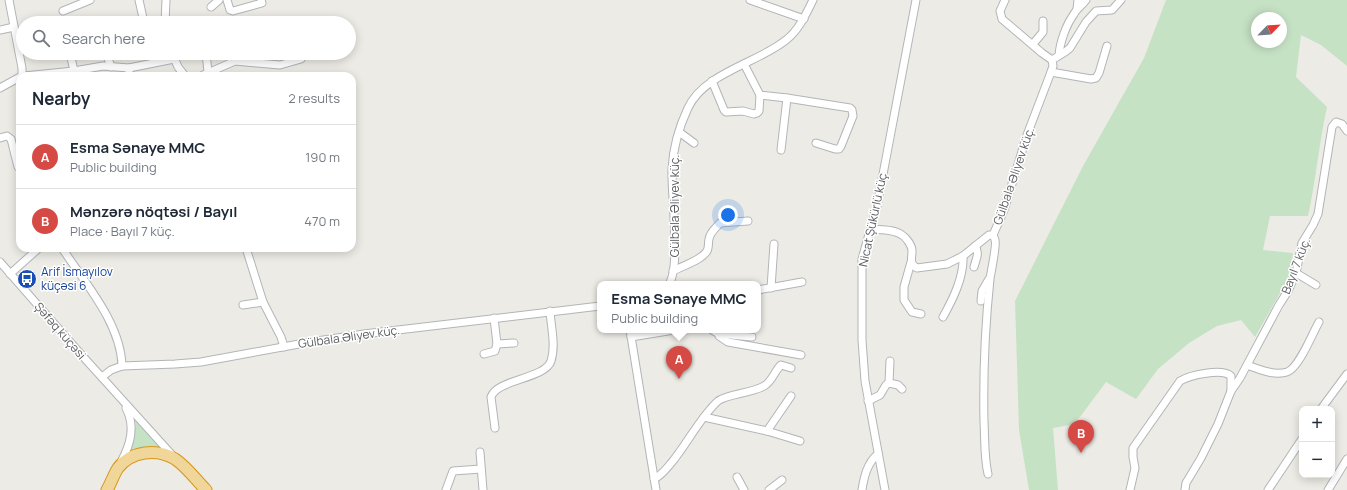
<!DOCTYPE html>
<html lang="en">
<head>
<meta charset="utf-8">
<style>
  :root { --surface:#fff; --page:#f2f2f3; --text:#1f2937; --muted:#747a83; --line:#e0e1e3; --accent:#d54a44 }
  body { margin:0; font-family:Manrope,sans-serif; background:var(--page); color:var(--text) }
  .controls { position:absolute; right:12px; bottom:12px; display:grid; overflow:hidden; border-radius:8px; box-shadow:0 2px 10px #0003 }
  .controls button { width:36px; height:36px; display:grid; place-items:center; padding:0; border:0; border-bottom:1px solid var(--line); background:var(--surface); color:var(--text); font:20px sans-serif }
  .compass { position:absolute; left:1251px; top:12px; width:36px; height:36px; border-radius:50%; background:var(--surface); box-shadow:0 2px 10px #0003; rotate:65deg }
  .you { position:absolute; left:728px; top:215px; width:14px; height:14px; margin:-10px; border:3px solid #fff; border-radius:50%; background:#1a73e8; box-shadow:0 0 0 6px #1a73e833 }
  .badge { display:grid; place-items:center; width:26px; height:26px; border-radius:50%; background:var(--accent); color:#fff; font-size:13px; font-weight:700 }
  .pin { position:absolute; translate:-50% -33px; filter:drop-shadow(0 1px 2px #0008) }
  .pin::after { content:''; position:absolute; top:21px; width:14px; height:12px; background:inherit; clip-path:polygon(0 0,100% 0,50% 100%) }
  .popup { position:absolute; left:597px; top:281px; width:164px; height:52px; box-sizing:border-box; display:grid; place-content:center; border-radius:8px; background:var(--surface); filter:drop-shadow(0 1px 3px #0005); font-size:13px; white-space:nowrap; color:var(--muted) }
  .popup b { font-size:15px; color:var(--text) }
  .popup::after { content:''; position:absolute; left:50%; top:100%; margin-left:-8px; border:8px solid transparent; border-top-color:var(--surface) }
  .list { margin:0; padding:0; list-style:none }
  h2 { display:flex; justify-content:space-between; align-items:center; height:52px; margin:0; padding:0 16px; font-size:17px }
  h2 small { font-size:13px; font-weight:400; color:var(--muted) }
  .list li { display:grid; grid-template-columns:26px 1fr auto; gap:12px; align-items:center; box-sizing:border-box; height:64px; padding:0 16px; border-top:1px solid var(--line) }
  .list b { display:block; font-size:15px; white-space:nowrap }
  .list p { margin:0; font-size:13px; white-space:nowrap; color:var(--muted) }
  .list em { font-size:13px; font-style:normal; color:var(--muted) }
  .icon { flex:none; width:22px; height:22px; fill:none; stroke:currentColor; stroke-width:2; stroke-linecap:round; stroke-linejoin:round }
  .map { position:relative; flex:none; width:1347px; height:490px; overflow:hidden }
  .search { position:absolute; background:var(--surface); box-shadow:0 2px 10px #0003; left:16px; top:16px; width:340px; height:44px; display:flex; align-items:center; gap:10px; box-sizing:border-box; padding:0 14px; border-radius:22px; color:var(--muted); font-size:15px }
  .panel { position:absolute; background:var(--surface); box-shadow:0 2px 10px #0003; left:16px; top:72px; width:340px; height:180px; border-radius:12px }
  .map>svg:first-child { display:block }
  .green { fill:#c6e2c5; fill-rule:evenodd }
  .lines { fill:none; stroke-linecap:round; stroke-linejoin:round }
  .minor-casing { stroke:#b2b5b8; stroke-width:9 }
  .highway-casing { stroke:#d8961b; stroke-width:13 }
  .minor { stroke:#fff; stroke-width:7 }
  .highway { stroke:#f0d799; stroke-width:11 }
  .labels { text-anchor:middle; stroke-width:3; stroke-linejoin:round; paint-order:stroke }
  .street-label { font-size:12px; fill:#5d6064; stroke:#fff }
  .transit-label { font-size:12px; fill:#164399; stroke:#fff; text-anchor:start }
</style>
</head>
<body>
<div class="map">
<svg width="1347" height="490" viewBox="0 0 1347 490">
  <rect width="100%" height="100%" fill="#edebe5"/>
  <g class="green">
    <path d="M1166,0H1347V66L1321,45L1301,35L1296,77L1327,107C1319,143 1316,180 1308,216H1270L1263,250L1293,253L1289,277L1255,337L1241,320L1217,326L1189,343L1158,369L1136,399L1106,382L1080,417L1070,425L1053,428L1058,490H1029L1019,430L1015,301L1083,166L1144,58ZM1257,18H1281V42H1257Z"/>
    <path d="M135,418L162,448L130,453C135,440 136,431 135,418Z"/>
  </g>
  <g class="lines">
    <g class="minor-casing">
      <g id="minor">
        <path d="M9,0L22,68V76"/>
        <path d="M139,0L143,18"/>
        <path d="M227,0L230,10L233,11L262,3L261,0"/>
        <path d="M750,0L804,19"/>
        <path d="M1005,0L1000,11L1002,19L1042,53L1052,60L1065,52L1070,48L1086,22L1096,11L1112,10L1121,0"/>
        <path d="M211,7L219,0"/>
        <path d="M1077,9L1078,0"/>
        <path d="M63,11L90,0"/>
        <path d="M165,23L166,0"/>
        <path d="M0,30L14,27"/>
        <path d="M1033,44L1043,32V21"/>
        <path d="M70,53L74,71"/>
        <path d="M106,53L111,67"/>
        <path d="M172,53L178,67L185,76"/>
        <path d="M206,53L208,72"/>
        <path d="M1059,55C1060,42 1066,25 1074,14C1077,8 1083,5 1086,0"/>
        <path d="M744,64L760,95L787,98L850,108L852,110L853,116L841,146L839,149H835L816,143"/>
        <path d="M1051,72L1091,79L1096,78L1099,73L1107,46"/>
        <path d="M24,76L74,71L103,66L129,68L174,59"/>
        <path d="M129,76V68"/>
        <path d="M201,76L235,61L280,65L301,59L302,57V53"/>
        <path d="M712,81L724,110L726,112L743,111L754,114L757,113L759,111L760,95"/>
        <path d="M0,88L20,77"/>
        <path d="M679,132L694,143"/>
        <path d="M0,138L7,136L11,139L18,167"/>
        <path d="M781,150L787,98"/>
        <path d="M871,229C881,230 894,229 902,235C907,238 912,246 912,251C912,258 909,264 917,268L947,264L963,256L989,235H993L1004,210L1027,135L1051,72L1053,66L1052,60"/>
        <path d="M62,248C84,282 121,323 122,366"/>
        <path d="M246,248L263,302L281,337L284,347"/>
        <path d="M0,262L78,351L173,456"/>
        <path d="M911,262L904,287V300L912,312L921,314"/>
        <path d="M974,267C976,259 980,253 975,246"/>
        <path d="M673,271C682,266 702,260 707,251C709,248 708,243 709,239C710,232 716,228 720,223L748,221"/>
        <path d="M1296,273L1316,285"/>
        <path d="M10,274L39,248"/>
        <path d="M669,284C681,266 671,195 672,169C673,149 679,127 688,108C704,73 758,63 786,40C799,30 806,14 813,0"/>
        <path d="M771,288L774,244"/>
        <path d="M758,290L802,282"/>
        <path d="M981,301L982,291L989,279"/>
        <path d="M243,305L263,302"/>
        <path d="M943,317C953,299 964,277 963,256"/>
        <path d="M630,330L656,490"/>
        <path d="M712,330L719,334L752,337"/>
        <path d="M719,334V336L728,342L801,355"/>
        <path d="M631,337L674,330"/>
        <path d="M497,344L514,343"/>
        <path d="M484,354L495,351L497,344L494,318"/>
        <path d="M1247,365C1258,369 1274,376 1287,372C1299,368 1312,334 1319,322"/>
        <path d="M102,377L111,370L122,366L175,364L201,362L310,342L364,334L600,306"/>
        <path d="M889,383L890,361"/>
        <path d="M868,401L880,395L886,385L889,383L898,385L902,389"/>
        <path d="M1321,409L1347,374"/>
        <path d="M704,417L767,431L800,441"/>
        <path d="M495,428L491,397C497,379 545,379 551,361C556,346 551,327 550,311"/>
        <path d="M767,431L791,396"/>
        <path d="M480,452L483,490"/>
        <path d="M121,462C130,445 136,427 126,408"/>
        <path d="M988,474C984,457 985,439 984,422C983,374 985,327 990,279C991,271 997,245 995,240C995,238 993,236 993,235"/>
        <path d="M737,477L744,490"/>
        <path d="M654,479C662,475 666,469 672,462C687,444 701,416 718,401C726,394 753,393 764,386C772,382 775,370 781,365L791,368"/>
        <path d="M446,490L453,471L481,469"/>
        <path d="M769,490L782,480"/>
        <path d="M862,490C864,477 867,463 878,454"/>
        <path d="M885,490L865,381L862,340V259L877,206L916,0"/>
        <path d="M1130,490L1135,468L1133,457V448L1180,381C1190,375 1222,368 1231,376V391"/>
        <path d="M1185,490L1186,483L1201,458L1218,424L1231,391L1240,378L1279,305L1288,291L1296,273L1302,243L1313,225L1318,214L1332,127L1336,122L1342,124L1347,131"/>
        <path d="M1268,490L1302,439"/>
        <path d="M1328,490L1347,459"/>
      </g>
    </g>
    <g class="highway-casing">
      <path id="highway" d="M107,490C111,483 114,474 118,468C131,451 157,448 175,459C187,467 196,480 206,490"/>
    </g>
    <use href="#minor" class="minor"/>
    <use href="#highway" class="highway"/>
  </g>
  <defs>
    <g id="bus-disc" transform="scale(1)"><circle r="9.5" fill="#1a4fb4" stroke="#fff"/><path d="M-5-6H5V4H4V6H2V4H-2V6H-4V4H-5ZM-3.5-4V0h7V-4ZM-3.5 1.2v1.5H-2V1.2ZM2 1.2v1.5H3.5V1.2Z" fill="#fff"/></g>
  </defs>
  <g fill-rule="evenodd">
    <use href="#bus-disc" x="27" y="279"/>
  </g>
  <g class="labels">
    <g class="street-label">
      <text transform="translate(1014 176) rotate(-71)" y="4">Gülbala Əliyev küç.</text>
      <text transform="translate(675 206) rotate(-90)" y="4">Gülbala Əliyev küç.</text>
      <text transform="translate(873 220) rotate(-78)" y="4">Nicat Şükürlü küç</text>
      <text transform="translate(1296 266) rotate(-69)" y="4">Bayıl 7 küç.</text>
      <text transform="translate(60 331) rotate(49)" y="4">Şəfəq küçəsi</text>
      <text transform="translate(349 337) rotate(-8)" y="4">Gülbala Əliyev küç.</text>
    </g>
    <g class="transit-label">
      <text x="41" y="276">Arif İsmayılov<tspan x="41" dy="14">küçəsi 6</tspan></text>
    </g>
  </g>
</svg>
<div class="controls">
<button>+</button>
<button>−</button>
</div>
<svg class="compass" viewBox="-18 -18 36 36"><path d="M0-13l5 13h-10z" fill="#e53935"/><path d="M0 13l5-13h-10z" fill="#747a83"/></svg>
<div class="you"></div>
<div class="pin badge" style="left:679px;top:379px">A</div>
<div class="popup"><b>Esma Sənaye MMC</b>Public building</div>
<div class="pin badge" style="left:1081px;top:453px">B</div>
<div class="search"><svg class="icon" aria-label="search" viewBox="0 0 24 24"><circle cx="10" cy="10" r="6"/><path d="M15 15l6 6"/></svg>Search here</div>
<section class="panel">
<h2>Nearby<small>2 results</small></h2>
<ul class="list">
<li><span class="badge">A</span><div><b>Esma Sənaye MMC</b><p>Public building</p></div><em>190 m</em></li>
<li><span class="badge">B</span><div><b>Mənzərə nöqtəsi / Bayıl</b><p>Place · Bayıl 7 küç.</p></div><em>470 m</em></li>
</ul>
</section>
</div>
</body>
</html>
